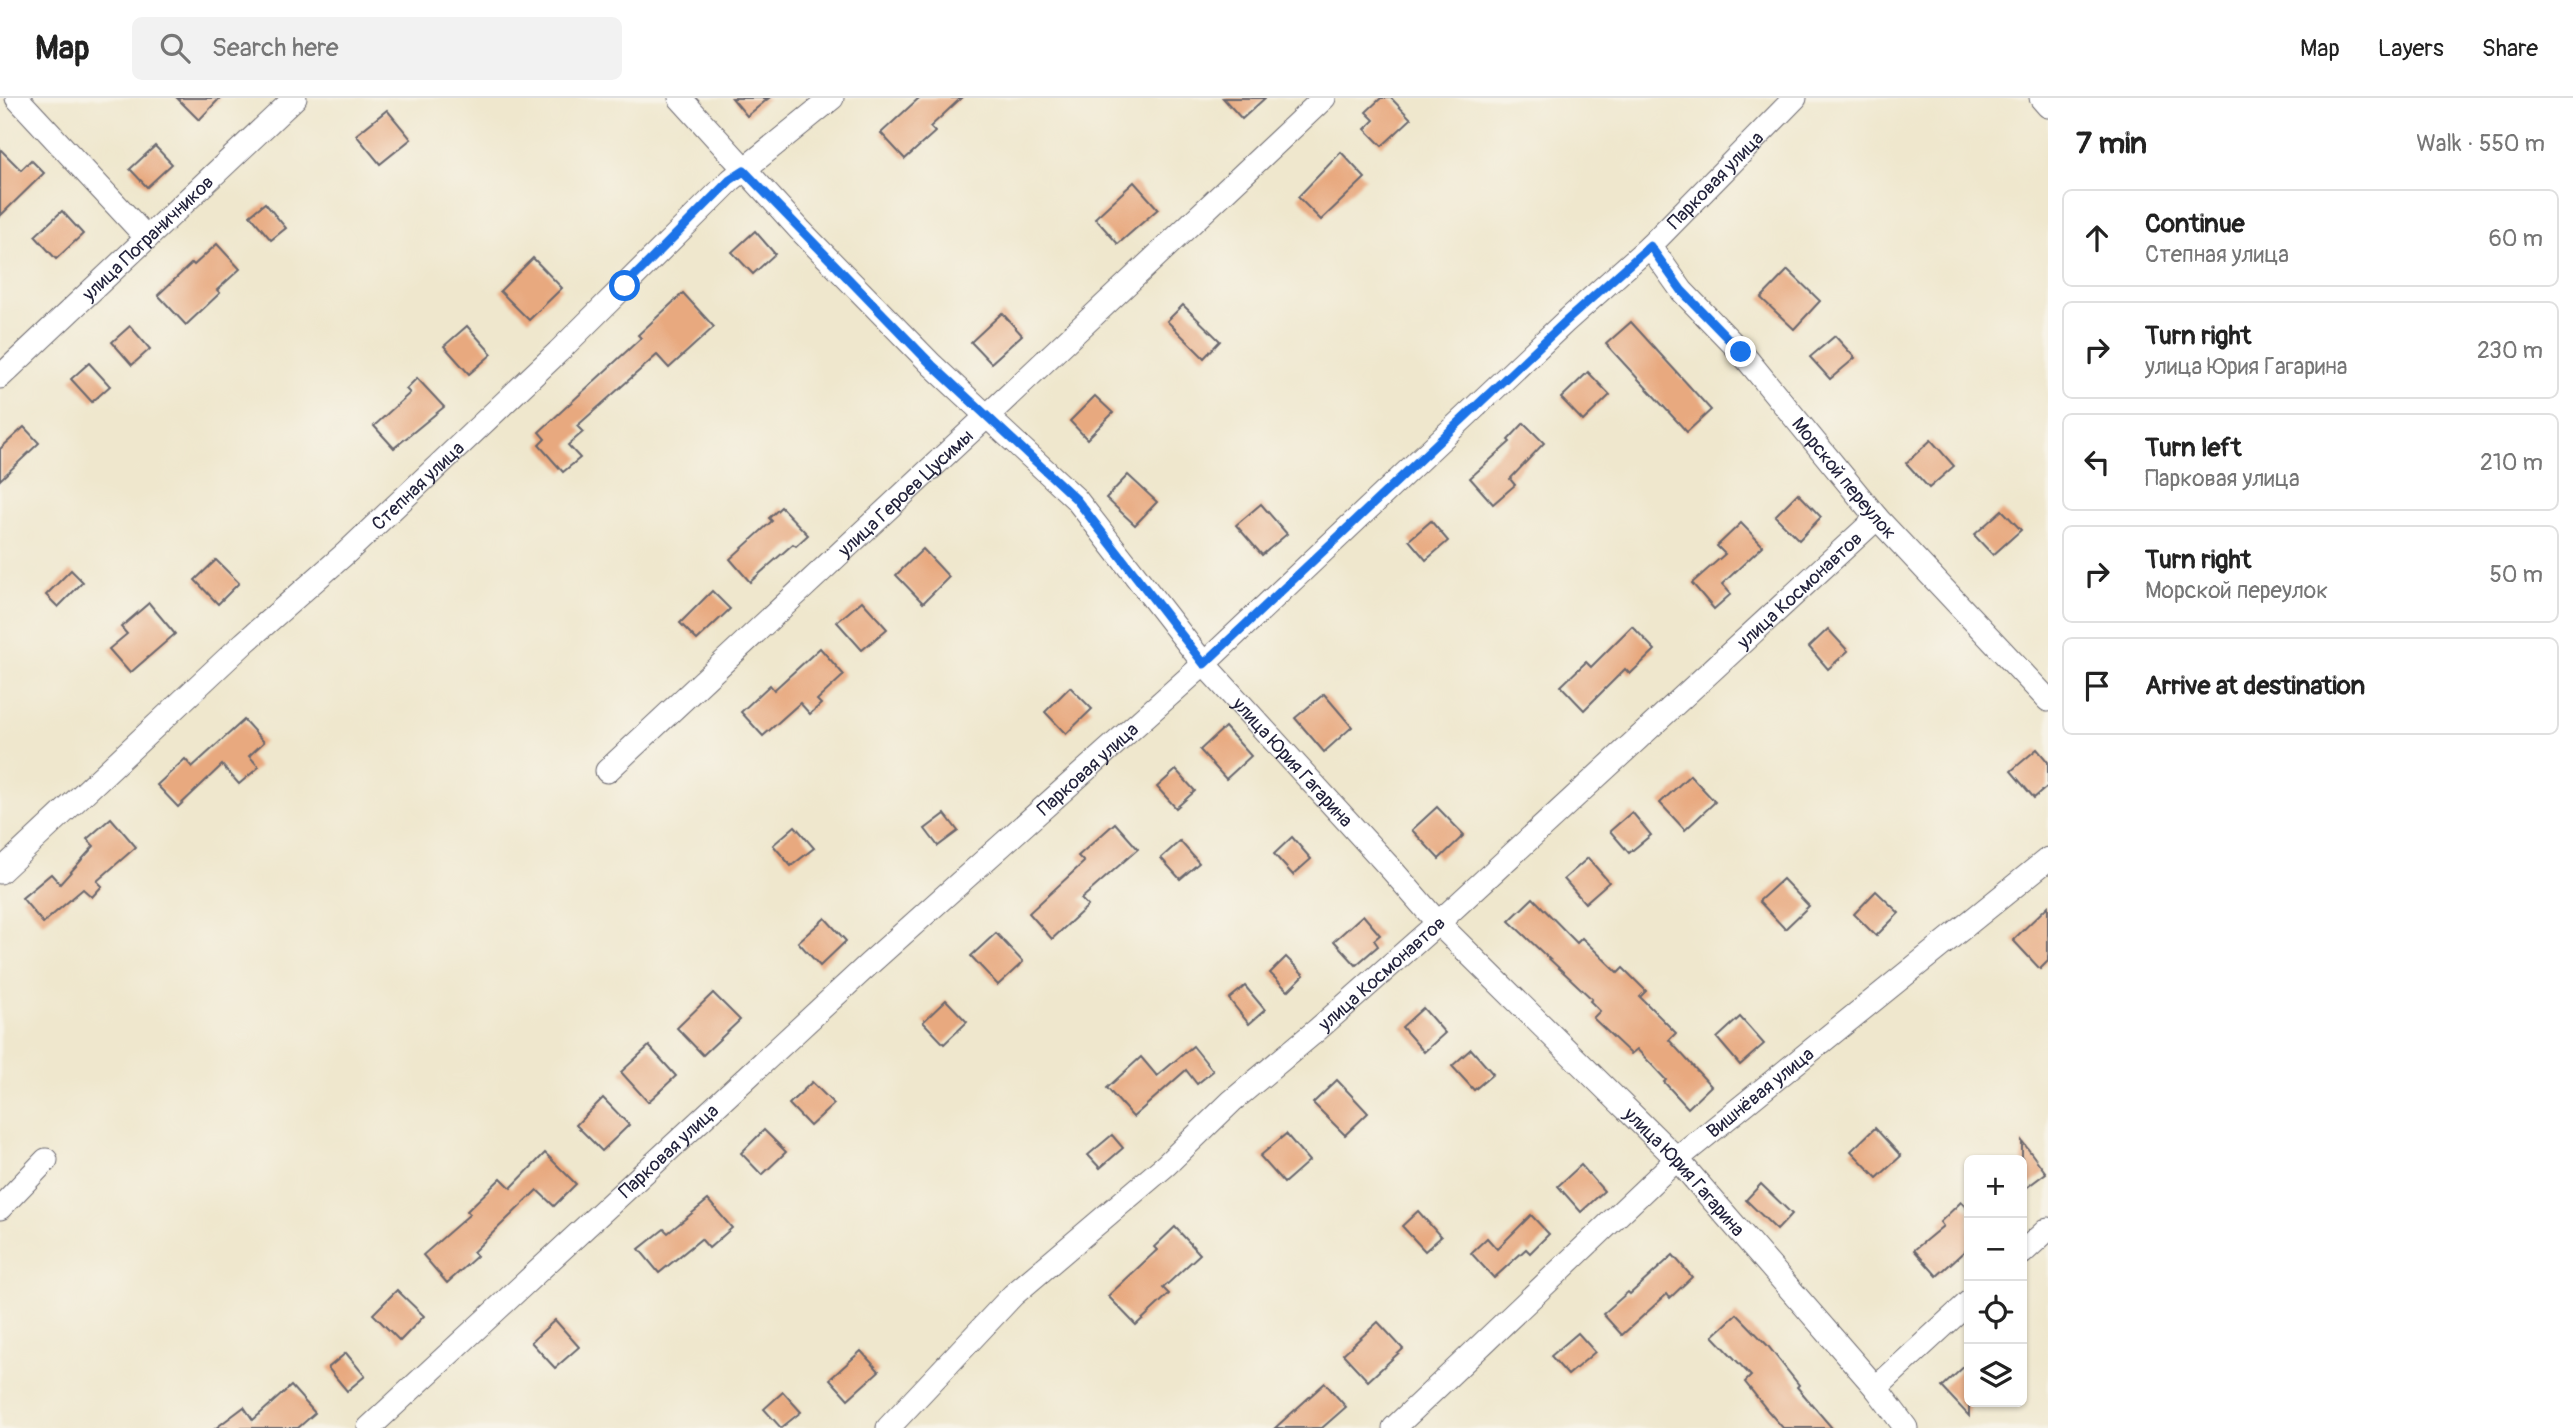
<!DOCTYPE html>
<html lang="en">
<head>
<meta charset="utf-8">
<style>
  :root { --surface:#fff; --page:#f2f2f2; --text:#222; --muted:#767676; --line:#e0e0e0 }
  body { margin:0; font-family:Pangolin,sans-serif; background:var(--page); color:var(--text) }
  .controls { position:absolute; right:21px; bottom:21px; display:grid; overflow:hidden; border-radius:10px; box-shadow:0 2px 5px #0004 }
  .controls button { width:63px; height:63px; display:grid; place-items:center; padding:0; border:0; border-bottom:2px solid var(--line); background:var(--surface); color:var(--text); font:35px sans-serif }
  .stop { position:absolute; width:21px; height:21px; margin:-16px; border:5px solid #1a73e8; border-radius:50%; background:#fff }
  .stop.end { background:#1a73e8; border-color:#fff; box-shadow:0 2px 7px #0008 }
  .list { margin:0; padding:0; list-style:none }
  h2 { display:flex; justify-content:space-between; align-items:center; height:91px; margin:0; padding:0 28px; font-size:30px }
  h2 small { font-size:23px; font-weight:400; color:var(--muted) }
  .list li { display:grid; grid-template-columns:46px 1fr auto; gap:21px; align-items:center; box-sizing:border-box; height:98px; margin:0 14px 14px; padding:0 14px; border:2px solid var(--line); border-radius:10px }
  .list b { display:block; font-size:26px; white-space:nowrap }
  .list p { margin:0; font-size:23px; white-space:nowrap; color:var(--muted) }
  .list em { font-size:23px; font-style:normal; color:var(--muted) }
  .icon { flex:none; width:38px; height:38px; fill:none; stroke:currentColor; stroke-width:2; stroke-linecap:round; stroke-linejoin:round }
  .map { position:relative; flex:none; width:2048px; height:1330px; overflow:hidden }
  header { display:flex; align-items:center; gap:42px; box-sizing:border-box; height:98px; padding:0 35px; background:var(--surface); border-bottom:2px solid var(--line) }
  header strong { font-size:33px }
  nav { display:flex; gap:38px; margin-inline-start:auto; font-size:24px }
  .search { width:490px; height:63px; background:var(--page); display:flex; align-items:center; gap:18px; box-sizing:border-box; padding:0 24px; border-radius:10px; color:var(--muted); font-size:26px }
  main { display:flex }
  aside { flex:1; background:var(--surface) }
  .map>svg:first-child { display:block }
  .building { fill:#e8a97f }
  .lines { fill:none; stroke-linecap:round; stroke-linejoin:round }
  .minor-casing { stroke:#6a676e; stroke-width:25 }
  .minor { stroke:#fff; stroke-width:23 }
  .route { stroke:#1a73e8; stroke-width:9 }
  .labels { text-anchor:middle; stroke-width:5; stroke-linejoin:round; paint-order:stroke }
  .street-label { font-size:19px; fill:#22223b; stroke:#f7f3e8 }
</style>
</head>
<body>
<header>
<strong>Map</strong>
<div class="search"><svg class="icon" aria-label="search" viewBox="0 0 24 24"><circle cx="10" cy="10" r="6"/><path d="M15 15l6 6"/></svg>Search here</div>
<nav><a>Map</a><a>Layers</a><a>Share</a></nav>
</header>
<main>
<div class="map">
<svg width="2048" height="1330" viewBox="0 0 2048 1330">
  <rect width="100%" height="100%" fill="#f7f3e8"/>
  <filter id="ink" filterUnits="userSpaceOnUse"><feTurbulence type="fractalNoise" baseFrequency=".0143" numOctaves="2"/><feDisplacementMap in="SourceGraphic" scale="14" xChannelSelector="R" yChannelSelector="G"/><feConvolveMatrix kernelMatrix="1 2 1 2 8 2 1 2 1" color-interpolation-filters="sRGB"/></filter>
  <filter id="wash" filterUnits="userSpaceOnUse"><feTurbulence type="fractalNoise" baseFrequency=".00686" numOctaves="4" result="noise"/><feDisplacementMap in="SourceGraphic" scale="28" xChannelSelector="R" yChannelSelector="G"/><feGaussianBlur stdDeviation="1.57" result="paint"/><feColorMatrix in="noise" values="0 0 0 0 0 0 0 0 0 0 0 0 0 0 0 0 0 1.4 0 .05"/><feComposite in="paint" operator="in"/></filter>
  <g filter="url(#wash)">
    <rect width="100%" height="100%" fill="#efe7cd"/>
    <g id="blocks">
      <g class="building">
        <path d="M177,0H220L199,22Z"/>
        <path d="M732,0H769L747,18Z"/>
        <path d="M919,0H961L930,29L935,34L905,61L881,35Z"/>
        <path d="M1223,0H1265L1242,21Z"/>
        <path d="M1381,0H1391L1411,21L1382,48L1365,31L1374,22L1366,14Z"/>
        <path d="M387,12L411,41L380,66L356,37Z"/>
        <path d="M155,48L172,66L147,89L130,71Z"/>
        <path d="M0,51L21,72L31,62L44,75L0,118Z"/>
        <path d="M1341,54L1365,80L1321,122L1298,99Z"/>
        <path d="M1134,84L1158,111L1118,146L1095,120Z"/>
        <path d="M265,105L286,130L271,142L250,117Z"/>
        <path d="M62,113L83,136L56,161L35,138Z"/>
        <path d="M755,133L775,156L753,176L732,154Z"/>
        <path d="M217,146L240,171L217,192L220,195L186,227L158,197L192,165L194,167Z"/>
        <path d="M533,160L562,190L529,222L500,193Z"/>
        <path d="M1788,172L1820,203L1794,231L1761,200Z"/>
        <path d="M683,195L714,229L669,270L657,257L577,328L583,334L568,347L580,360L563,374L539,347L545,341L539,334L641,240L638,237Z"/>
        <path d="M1183,207L1220,243L1204,260L1167,223Z"/>
        <path d="M1002,215L1022,237L991,265L971,244Z"/>
        <path d="M1631,224L1711,312L1687,334L1606,246Z"/>
        <path d="M130,228L150,251L132,267L112,244Z"/>
        <path d="M467,228L492,256L469,276L444,248Z"/>
        <path d="M1835,238L1855,260L1830,281L1810,259Z"/>
        <path d="M89,265L110,288L92,304L71,281Z"/>
        <path d="M1588,274L1610,297L1583,323L1561,300Z"/>
        <path d="M417,280L444,309L394,350L374,328L410,295L406,291Z"/>
        <path d="M1095,298L1113,315L1087,341L1070,323Z"/>
        <path d="M1524,325L1544,345L1510,381L1515,387L1493,406L1470,380L1510,344L1508,342Z"/>
        <path d="M24,329L39,345L0,382V351Z"/>
        <path d="M1931,342L1954,368L1929,390L1906,365Z"/>
        <path d="M1128,377L1157,404L1135,427L1106,400Z"/>
        <path d="M1798,395L1821,419L1799,442L1775,418Z"/>
        <path d="M1261,406L1287,436L1262,457L1236,427Z"/>
        <path d="M781,409L808,437L796,448L793,446L750,484L730,461L772,423L769,420Z"/>
        <path d="M2002,412L2021,432L1993,457L1974,437Z"/>
        <path d="M1431,423L1448,443L1426,462L1409,442Z"/>
        <path d="M1741,425L1763,448L1722,486L1731,496L1714,511L1692,485L1725,456L1717,448Z"/>
        <path d="M923,451L949,479L923,505L896,477Z"/>
        <path d="M216,462L239,485L218,506L195,482Z"/>
        <path d="M71,472L83,484L58,509L46,497Z"/>
        <path d="M712,493L730,511L697,542L680,525Z"/>
        <path d="M862,503L887,531L862,552L837,524Z"/>
        <path d="M149,505L175,536L130,575L109,551L127,536L121,529Z"/>
        <path d="M1632,528L1655,552L1630,576L1625,571L1584,612L1561,588L1586,564L1591,569Z"/>
        <path d="M1828,531L1848,553L1828,571L1809,549Z"/>
        <path d="M820,550L844,577L817,602L821,606L810,616L800,605L763,638L741,614L770,587L774,592Z"/>
        <path d="M1070,589L1092,611L1066,636L1045,614Z"/>
        <path d="M1324,596L1352,629L1324,654L1295,620Z"/>
        <path d="M244,622L264,644L249,658L259,669L239,686L222,667L178,709L157,687L185,661L192,669Z"/>
        <path d="M1225,629L1251,658L1226,681L1200,652Z"/>
        <path d="M2037,651L2048,664V688L2034,700L2011,673Z"/>
        <path d="M1176,672L1195,693L1176,710L1157,689Z"/>
        <path d="M1690,677L1715,704L1685,732L1660,705Z"/>
        <path d="M1437,709L1464,737L1439,761L1412,732Z"/>
        <path d="M1632,714L1651,737L1629,755L1610,733Z"/>
        <path d="M945,716L958,733L938,748L925,731Z"/>
        <path d="M111,720L136,749L97,783L102,788L92,799L83,791L43,825L22,800L51,776L60,786L94,748L87,741Z"/>
        <path d="M1115,725L1138,751L1081,801L1088,808L1052,841L1029,815L1084,764L1078,758Z"/>
        <path d="M795,728L814,750L791,768L773,747Z"/>
        <path d="M1292,739L1311,761L1293,777L1274,756Z"/>
        <path d="M1180,743L1199,765L1180,781L1161,760Z"/>
        <path d="M1588,760L1609,784L1585,805L1564,781Z"/>
        <path d="M1783,781L1809,808L1785,831L1759,803Z"/>
        <path d="M1876,793L1899,815L1876,838L1854,816Z"/>
        <path d="M1533,800L1577,845L1582,840L1618,875L1623,870L1646,893L1640,899L1676,935L1669,942L1711,988L1688,1010L1664,984L1666,982L1637,951L1631,956L1593,920L1600,913L1590,903L1592,901L1509,823Z"/>
        <path d="M2048,808V863L2040,871L2013,842Z"/>
        <path d="M1363,817L1380,837L1374,842L1378,848L1356,867L1334,843Z"/>
        <path d="M825,820L846,843L820,868L798,844Z"/>
        <path d="M996,835L1023,864L998,887L971,858Z"/>
        <path d="M1286,859L1304,877L1288,893L1270,875Z"/>
        <path d="M1245,888L1265,912L1249,926L1229,901Z"/>
        <path d="M713,895L740,922L703,957L677,930Z"/>
        <path d="M946,902L967,924L944,946L923,924Z"/>
        <path d="M1423,910L1445,935L1424,954L1402,929Z"/>
        <path d="M1740,919L1764,946L1740,967L1717,940Z"/>
        <path d="M649,948L676,978L648,1004L621,974Z"/>
        <path d="M1193,948L1213,973L1197,986L1186,972L1133,1019L1107,990L1141,959L1157,978Z"/>
        <path d="M1471,951L1493,976L1474,992L1452,968Z"/>
        <path d="M1337,982L1368,1015L1345,1037L1313,1005Z"/>
        <path d="M812,984L834,1006L810,1028L789,1006Z"/>
        <path d="M603,1000L629,1027L602,1053L576,1027Z"/>
        <path d="M1875,1030L1901,1058L1877,1080L1851,1053Z"/>
        <path d="M764,1032L786,1054L762,1077L741,1055Z"/>
        <path d="M1286,1036L1309,1063L1284,1085L1260,1058Z"/>
        <path d="M1112,1037L1123,1050L1100,1070L1088,1057Z"/>
        <path d="M2022,1043L2046,1075L2022,1093Z"/>
        <path d="M545,1055L576,1086L554,1108L537,1092L473,1154L477,1158L447,1185L423,1157L470,1116L467,1113L501,1080L511,1090Z"/>
        <path d="M1581,1067L1604,1093L1581,1114L1558,1088Z"/>
        <path d="M1761,1086L1792,1116L1777,1132L1746,1102Z"/>
        <path d="M708,1102L732,1130L709,1150L701,1141L659,1175L639,1151L664,1131L668,1135Z"/>
        <path d="M1961,1104L1969,1113V1149L1937,1178L1914,1152L1943,1128L1940,1124Z"/>
        <path d="M1418,1113L1441,1139L1425,1153L1402,1128Z"/>
        <path d="M1531,1117L1549,1136L1530,1155L1526,1151L1494,1180L1471,1155L1487,1140L1497,1151Z"/>
        <path d="M1175,1129L1200,1156L1163,1190L1169,1196L1136,1227L1108,1198L1157,1152L1154,1149Z"/>
        <path d="M1673,1157L1692,1179L1670,1200L1667,1196L1622,1237L1603,1216L1628,1194L1630,1196Z"/>
        <path d="M397,1192L424,1218L400,1243L373,1216Z"/>
        <path d="M1737,1216L1768,1248L1799,1287L1797,1289L1832,1330H1783L1768,1313L1745,1284L1751,1278L1713,1238Z"/>
        <path d="M555,1222L579,1249L555,1270L531,1244Z"/>
        <path d="M1378,1224L1403,1251L1368,1283L1343,1256Z"/>
        <path d="M1578,1235L1595,1254L1568,1277L1551,1258Z"/>
        <path d="M861,1253L879,1273L848,1301L830,1281Z"/>
        <path d="M346,1255L365,1278L347,1293L328,1270Z"/>
        <path d="M1969,1264V1318L1942,1289Z"/>
        <path d="M1325,1285L1346,1309L1322,1330H1275Z"/>
        <path d="M291,1288L315,1315L298,1330H216L244,1309L253,1322Z"/>
        <path d="M783,1294L801,1314L781,1330L764,1311Z"/>
      </g>
    </g>
  </g>
  <g filter="url(#ink)">
    <use href="#blocks" fill-opacity="0" stroke="#6a676e" stroke-width="2"/>
    <g class="lines">
      <g class="minor-casing">
        <g id="minor">
          <path d="M17,0L147,140"/>
          <path id="s1" d="M680,0L800,132L932,267L1076,401L1204,566L1392,772L1438,825L1677,1061L1876,1290L1906,1330"/>
          <path d="M2041,0L2048,8"/>
          <path id="s2" d="M1650,148L1682,193L1741,254L1877,420L2048,602"/>
          <path id="s3" d="M0,279L295,0"/>
          <path id="s4" d="M607,673L987,318L1324,0"/>
          <path id="s5" d="M0,774L244,545L346,455L558,254L731,82L832,0"/>
          <path d="M0,1110L46,1062"/>
          <path d="M2022,1155L2048,1131"/>
          <path d="M1876,1290L1969,1204"/>
          <path id="s6" d="M369,1330L868,867L1204,566L1565,224L1650,148L1795,0"/>
          <path id="s7" d="M888,1330L1013,1197L1166,1067L1232,1003L1317,932L1438,825L1877,420"/>
          <path id="s8" d="M1394,1330L1677,1061L2048,761"/>
        </g>
      </g>
      <use href="#minor" class="minor"/>
    </g>
  </g>
  <g class="lines" filter="url(#ink)">
    <path class="route" d="M625,188L730,82L744,73L932,267L1076,401L1204,566L1565,224L1650,148L1682,193L1741,254"/>
  </g>
  <g class="labels">
    <g class="street-label">
      <text dy="7" stroke="none"><textPath href="#s6" startOffset="1836">Парковая улица</textPath></text>
      <text dy="7" stroke="none"><textPath href="#s3" startOffset="203">улица Пограничников</textPath></text>
      <text dy="7" stroke="none"><textPath href="#s2" startOffset="303">Морской переулок</textPath></text>
      <text dy="7" stroke="none"><textPath href="#s5" startOffset="569">Степная улица</textPath></text>
      <text dy="7" stroke="none"><textPath href="#s4" startOffset="408">улица Героев Цусимы</textPath></text>
      <text dy="7" stroke="none"><textPath href="#s7" startOffset="1239">улица Космонавтов</textPath></text>
      <text dy="7" stroke="none"><textPath href="#s1" startOffset="905">улица Юрия Гагарина</textPath></text>
      <text dy="7" stroke="none"><textPath href="#s6" startOffset="975">Парковая улица</textPath></text>
      <text dy="7" stroke="none"><textPath href="#s7" startOffset="672">улица Космонавтов</textPath></text>
      <text dy="7" stroke="none"><textPath href="#s8" startOffset="497">Вишнёвая улица</textPath></text>
      <text dy="7" stroke="none"><textPath href="#s6" startOffset="408">Парковая улица</textPath></text>
      <text dy="7" stroke="none"><textPath href="#s1" startOffset="1472">улица Юрия Гагарина</textPath></text>
    </g>
  </g>
</svg>
<div class="controls">
<button>+</button>
<button>−</button>
<button><svg class="icon" aria-label="locate" viewBox="0 0 24 24"><circle cx="12" cy="12" r="6"/><path d="M12 2v4M12 18v4M2 12h4M18 12h4"/></svg></button>
<button><svg class="icon" aria-label="layers" viewBox="0 0 24 24"><path d="M12 4l9 5-9 5-9-5zM3 14l9 5 9-5"/></svg></button>
</div>
<div class="stop" style="left:625px;top:188px"></div>
<div class="stop end" style="left:1741px;top:254px"></div>
</div>
<aside>
<h2>7 min<small>Walk · 550 m</small></h2>
<ul class="list">
<li><svg class="icon" aria-label="ahead" viewBox="0 0 24 24"><path d="M12 20V5M6 11l6-6 6 6"/></svg><div><b>Continue</b><p>Степная улица</p></div><em>60 m</em></li>
<li><svg class="icon" aria-label="right" viewBox="0 0 24 24"><path d="M7 20v-9h11M14 6l5 5-5 5"/></svg><div><b>Turn right</b><p>улица Юрия Гагарина</p></div><em>230 m</em></li>
<li><svg class="icon" aria-label="left" viewBox="0 0 24 24"><path d="M17 20v-9H6M10 6l-5 5 5 5"/></svg><div><b>Turn left</b><p>Парковая улица</p></div><em>210 m</em></li>
<li><svg class="icon" aria-label="right" viewBox="0 0 24 24"><path d="M7 20v-9h11M14 6l5 5-5 5"/></svg><div><b>Turn right</b><p>Морской переулок</p></div><em>50 m</em></li>
<li><svg class="icon" aria-label="arrive" viewBox="0 0 24 24"><path d="M6 21V4h12l-3 4 3 4H6"/></svg><div><b>Arrive at destination</b></div></li>
</ul>
</aside>
</main>
</body>
</html>
